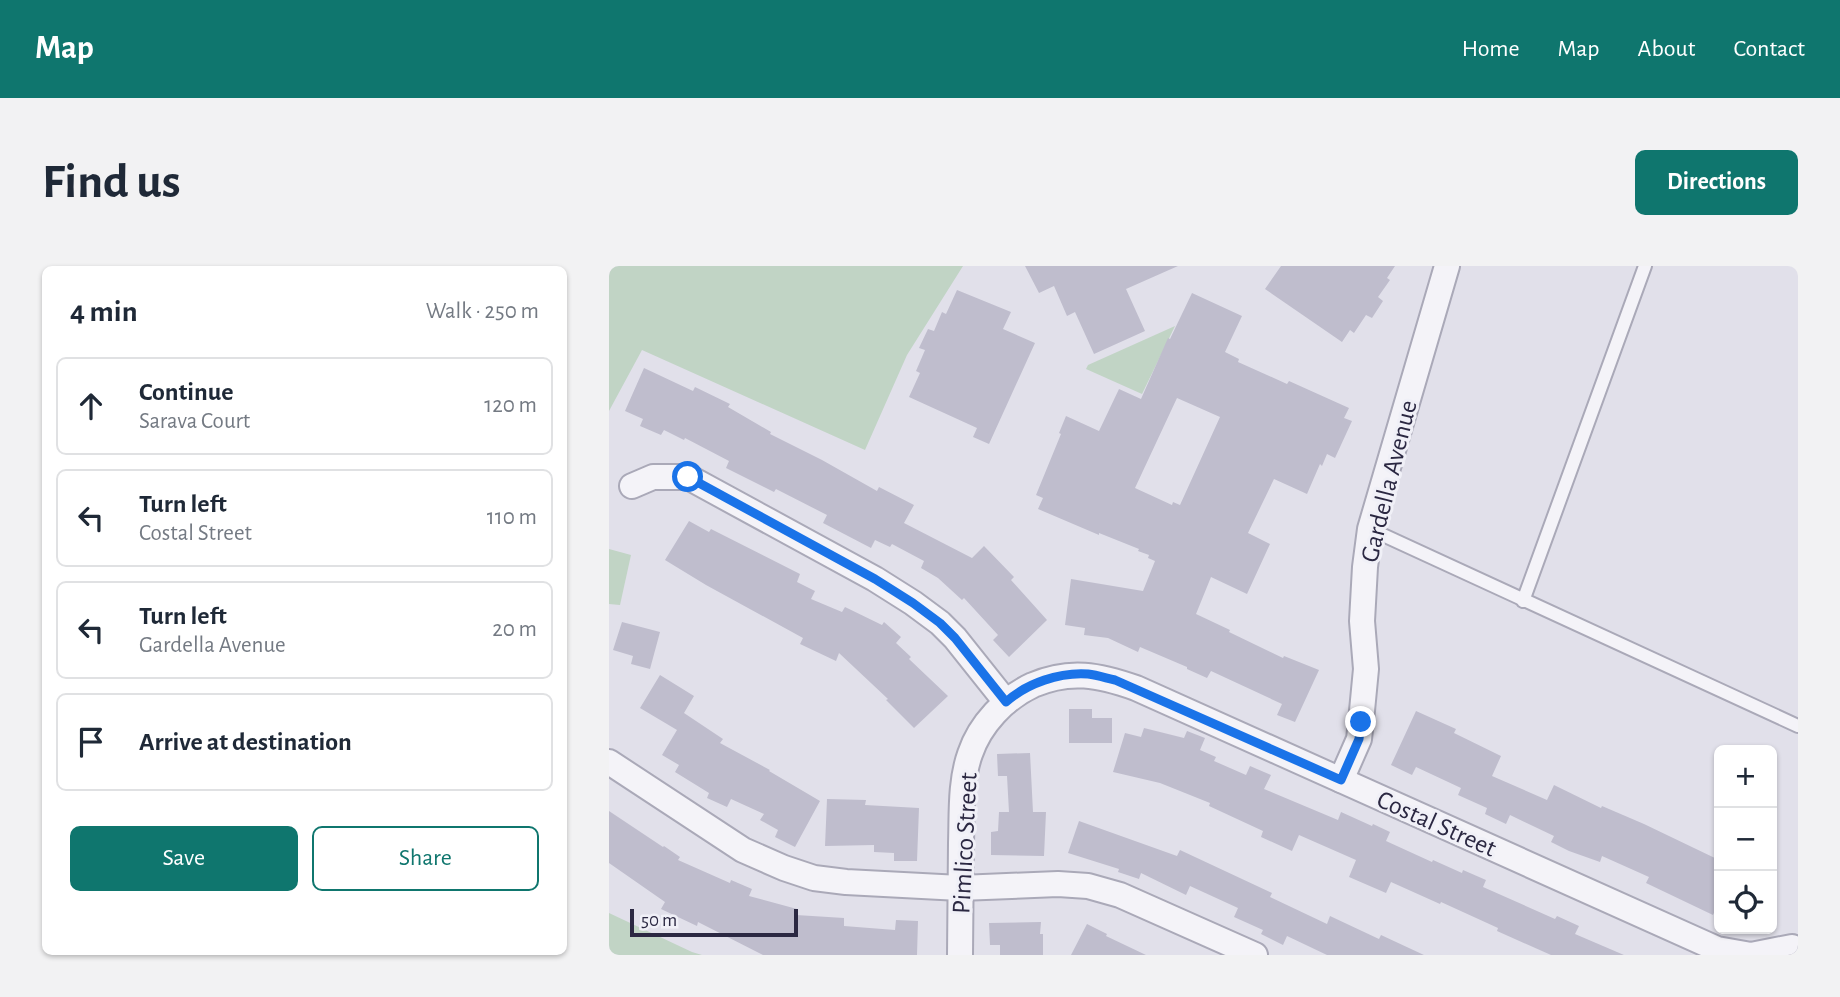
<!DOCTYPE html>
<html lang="en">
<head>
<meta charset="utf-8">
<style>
  :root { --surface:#fff; --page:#f2f2f3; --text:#1f2937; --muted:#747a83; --line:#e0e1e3; --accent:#0f766e }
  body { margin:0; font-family:"Alegreya Sans",sans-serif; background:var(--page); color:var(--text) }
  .controls { position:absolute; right:21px; bottom:21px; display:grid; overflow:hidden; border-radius:10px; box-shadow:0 2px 5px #0004 }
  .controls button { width:63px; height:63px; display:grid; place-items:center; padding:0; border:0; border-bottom:2px solid var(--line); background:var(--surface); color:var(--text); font:35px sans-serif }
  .scale { position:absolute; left:21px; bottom:18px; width:168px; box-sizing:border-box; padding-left:7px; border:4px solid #2b2842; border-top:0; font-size:19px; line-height:24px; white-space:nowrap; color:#2b2842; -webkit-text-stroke:5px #f0f0f7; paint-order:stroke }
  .stop { position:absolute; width:21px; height:21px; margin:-16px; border:5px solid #1a73e8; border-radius:50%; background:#fff }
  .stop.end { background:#1a73e8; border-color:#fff; box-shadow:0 2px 7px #0008 }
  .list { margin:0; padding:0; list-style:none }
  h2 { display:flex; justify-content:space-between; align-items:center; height:91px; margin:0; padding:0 28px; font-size:30px }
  h2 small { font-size:23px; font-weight:400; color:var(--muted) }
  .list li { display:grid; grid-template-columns:46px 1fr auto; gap:21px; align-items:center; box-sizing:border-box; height:98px; margin:0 14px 14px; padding:0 14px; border:2px solid var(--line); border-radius:10px }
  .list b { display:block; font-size:26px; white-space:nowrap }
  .list p { margin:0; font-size:23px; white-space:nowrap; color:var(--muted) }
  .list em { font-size:23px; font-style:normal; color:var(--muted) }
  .actions { display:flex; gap:14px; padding:21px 28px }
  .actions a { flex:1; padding:16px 0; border:2px solid var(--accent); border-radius:10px; text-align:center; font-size:24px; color:var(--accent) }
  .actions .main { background:var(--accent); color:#fff }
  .icon { flex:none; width:38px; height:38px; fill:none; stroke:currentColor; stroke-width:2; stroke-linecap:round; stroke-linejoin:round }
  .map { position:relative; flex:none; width:1189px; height:689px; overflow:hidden; border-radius:10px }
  header { display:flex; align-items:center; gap:42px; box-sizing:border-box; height:98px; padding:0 35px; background:var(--accent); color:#fff }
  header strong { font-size:33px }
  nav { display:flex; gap:38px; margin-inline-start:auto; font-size:24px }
  .intro { display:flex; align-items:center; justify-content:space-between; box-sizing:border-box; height:168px; padding:0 42px }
  h1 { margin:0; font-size:49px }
  .button { padding:18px 32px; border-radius:10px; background:var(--accent); color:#fff; font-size:24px; font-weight:700 }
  main { display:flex; gap:42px; padding:0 42px }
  aside { flex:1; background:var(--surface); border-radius:10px; box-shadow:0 2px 5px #0004 }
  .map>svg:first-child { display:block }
  .green { fill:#c1d4c5 }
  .building { fill:#bfbdcd; fill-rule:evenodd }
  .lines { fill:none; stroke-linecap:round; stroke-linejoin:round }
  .service-casing { stroke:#aaa9b8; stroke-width:16 }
  .minor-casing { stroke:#aaa9b8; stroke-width:28 }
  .service { stroke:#f4f3f8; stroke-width:12 }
  .minor { stroke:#f4f3f8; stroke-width:24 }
  .route { stroke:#1a73e8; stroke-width:9 }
  .labels { text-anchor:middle; stroke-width:6; stroke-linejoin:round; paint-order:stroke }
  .street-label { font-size:26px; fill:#2b2842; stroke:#f0f0f7 }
</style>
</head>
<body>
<header>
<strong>Map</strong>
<nav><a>Home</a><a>Map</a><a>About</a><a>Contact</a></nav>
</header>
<div class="intro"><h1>Find us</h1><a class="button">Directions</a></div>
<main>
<aside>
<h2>4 min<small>Walk · 250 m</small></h2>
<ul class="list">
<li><svg class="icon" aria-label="ahead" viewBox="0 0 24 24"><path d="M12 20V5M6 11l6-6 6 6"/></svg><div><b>Continue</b><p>Sarava Court</p></div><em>120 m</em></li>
<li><svg class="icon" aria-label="left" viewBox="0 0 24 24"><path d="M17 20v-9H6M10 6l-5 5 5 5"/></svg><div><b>Turn left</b><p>Costal Street</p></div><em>110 m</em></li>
<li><svg class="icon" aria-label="left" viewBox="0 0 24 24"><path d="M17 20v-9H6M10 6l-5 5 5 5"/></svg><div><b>Turn left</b><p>Gardella Avenue</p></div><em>20 m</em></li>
<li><svg class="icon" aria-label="arrive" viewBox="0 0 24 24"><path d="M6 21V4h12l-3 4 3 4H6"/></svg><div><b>Arrive at destination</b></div></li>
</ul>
<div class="actions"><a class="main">Save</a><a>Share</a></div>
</aside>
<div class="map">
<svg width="1189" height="689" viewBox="0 0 1189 689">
  <rect width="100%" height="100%" fill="#e1e0ea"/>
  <g class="green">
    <path d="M0,0H354L298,89L256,184L33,84L0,145Z"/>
    <path d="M566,60L533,128L477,103L479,99Z"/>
    <path d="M0,283L22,289L11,339L0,338Z"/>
    <path d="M0,647L83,686L93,689H0Z"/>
  </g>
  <g class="building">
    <path d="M416,0H569L517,23L536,65L485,88L466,46L458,50L445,20L430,27Z"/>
    <path d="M672,0H786L778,12L781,14L769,31L774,35L763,52L757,49L745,67L741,64L733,76L656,23Z"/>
    <path d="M348,24L402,46L394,63L426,77L380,178L364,171L368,162L300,131L311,107L307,105L316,84L310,82L319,63L325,65L333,46L337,48Z"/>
    <path d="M583,27L633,50L616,86L630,93L629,96L678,118L680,115L740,142L735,152L743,155L726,192L718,188L713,200L711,198L698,228L665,213L639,267L661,278L638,328L602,311L587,348L621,364L620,366L674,392L675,390L710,404L686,456L668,449L673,438L602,405L598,412L578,403V401L531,381L529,386L499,372L475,369L476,362L456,359L462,313L534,325L546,295L539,292L540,289L529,285L530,283L490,267V269L429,243L434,232L427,229L452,168L450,167L457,150L490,165L510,123L532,133L559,72L561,73ZM568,132L611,151L571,239L564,236L563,239L526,222Z"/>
    <path d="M35,102L84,125L86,121L121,138L119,141L162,166L161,168L213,194L268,225L270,221L305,239L295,257L363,292L375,280L405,311L402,314L438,354L400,391L384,374L389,369L355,332L353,334L329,312L312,302L315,295L283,278L281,281L266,274L262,282L214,257L218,249L167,223L165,226L117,202L120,195L76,172L75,174L55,164L52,169L31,160L34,153L16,145Z"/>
    <path d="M80,255L100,266L102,263L191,308L188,316L206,325L202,333L233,346L236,341L273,359L275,356L292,371L287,377L302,391L300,393L339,430L305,462L277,434L279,433L230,387L227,395L191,378L194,372L97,319L56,294Z"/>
    <path d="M13,356L51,366L41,403L22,398L24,390L4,384Z"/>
    <path d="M51,409L85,430L75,447L114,473L111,477L161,504L160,505L211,535L186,581L166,571L169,564L151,554L155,548L122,533L118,541L98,532L100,527L66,506L70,499L53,489L68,464L31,442Z"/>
    <path d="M460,443H483V452H503V477H460Z"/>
    <path d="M807,445L847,463L845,467L892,490L883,510L938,534L945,519L992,542L993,540L1035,558L1110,594V636L1104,649L1037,617L1040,611L993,590L991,596L960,585L942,576L945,570L901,549L897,558L876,548L878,542L849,529L852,522L807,501L803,509L782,499Z"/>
    <path d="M535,462L575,472L578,465L596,472L591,484L607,491L605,495L637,509L641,500L662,509L655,523L729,554L732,546L763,560L764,558L781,566L777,575L823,596L824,594L853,607L854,604L877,614L874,621L946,653L948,650L970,660L966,668L1015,689H942L888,665L889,662L832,636L831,638L782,616L777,627L740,611L747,594L690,569L683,585L652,571L654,565L600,540L601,537L551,517L504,506L516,467L532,471Z"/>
    <path d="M421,487L424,546H437L435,590L382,589V566L389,565L390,546H400L398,510H389L388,488Z"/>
    <path d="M218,533L257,534L256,539L310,542L308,595H285V587L265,586V579L216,580Z"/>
    <path d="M0,545L54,581L55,580L71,591L69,594L121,617L122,614L143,623L140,630L188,643L187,649L235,652V660L286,664L287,654L309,655L308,689H154L89,656L88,660L52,643L56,636L0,597Z"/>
    <path d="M470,555L568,590L571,584L663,627L661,631L718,658L721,650L770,673L772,669L815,689H718L678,670L674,679L652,668L654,664L625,651L629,642L581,620L577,629L532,607L530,613L509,606L510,603L459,587Z"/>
    <path d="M432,656L431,668H434V689H391V679H381L380,657Z"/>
    <path d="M478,658L498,668L497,670L537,689H462Z"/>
  </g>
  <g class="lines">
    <g class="service-casing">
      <g id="service">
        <path d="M761,263L1189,460"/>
        <path d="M914,335L1036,0"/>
      </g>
    </g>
    <g class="minor-casing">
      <g id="minor">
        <path d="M23,220L44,211H79L266,313L304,337L331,357L346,372L397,436"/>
        <path d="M0,496L134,584L175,602L205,612L237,616L351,622L449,618L479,620L511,629L646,689"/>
        <path d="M732,514L750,473L752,455L757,403L753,355L756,301L761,263L838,0"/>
        <path d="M351,689C351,652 352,615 352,577C353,548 351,516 361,488C371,458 396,432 424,419C461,403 490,409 527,422L1108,683L1142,689L1183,681"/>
      </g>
    </g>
    <use href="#service" class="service"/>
    <use href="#minor" class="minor"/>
  </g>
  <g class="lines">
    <path class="route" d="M79,211L266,313L304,337L331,357L346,372L397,436C418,417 451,406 479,408C488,409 497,412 506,414L732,514L750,473L752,456"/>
  </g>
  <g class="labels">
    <g class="street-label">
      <text transform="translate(779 215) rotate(-76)" y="9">Gardella Avenue</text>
      <text transform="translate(828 557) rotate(24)" y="9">Costal Street</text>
      <text transform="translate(355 577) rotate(-87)" y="9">Pimlico Street</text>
    </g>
  </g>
</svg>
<div class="controls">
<button>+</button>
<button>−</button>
<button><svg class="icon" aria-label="locate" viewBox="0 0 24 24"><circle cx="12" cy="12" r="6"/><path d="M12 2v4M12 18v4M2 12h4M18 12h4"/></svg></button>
</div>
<div class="scale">50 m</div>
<div class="stop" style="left:79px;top:211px"></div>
<div class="stop end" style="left:752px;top:456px"></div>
</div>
</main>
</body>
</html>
